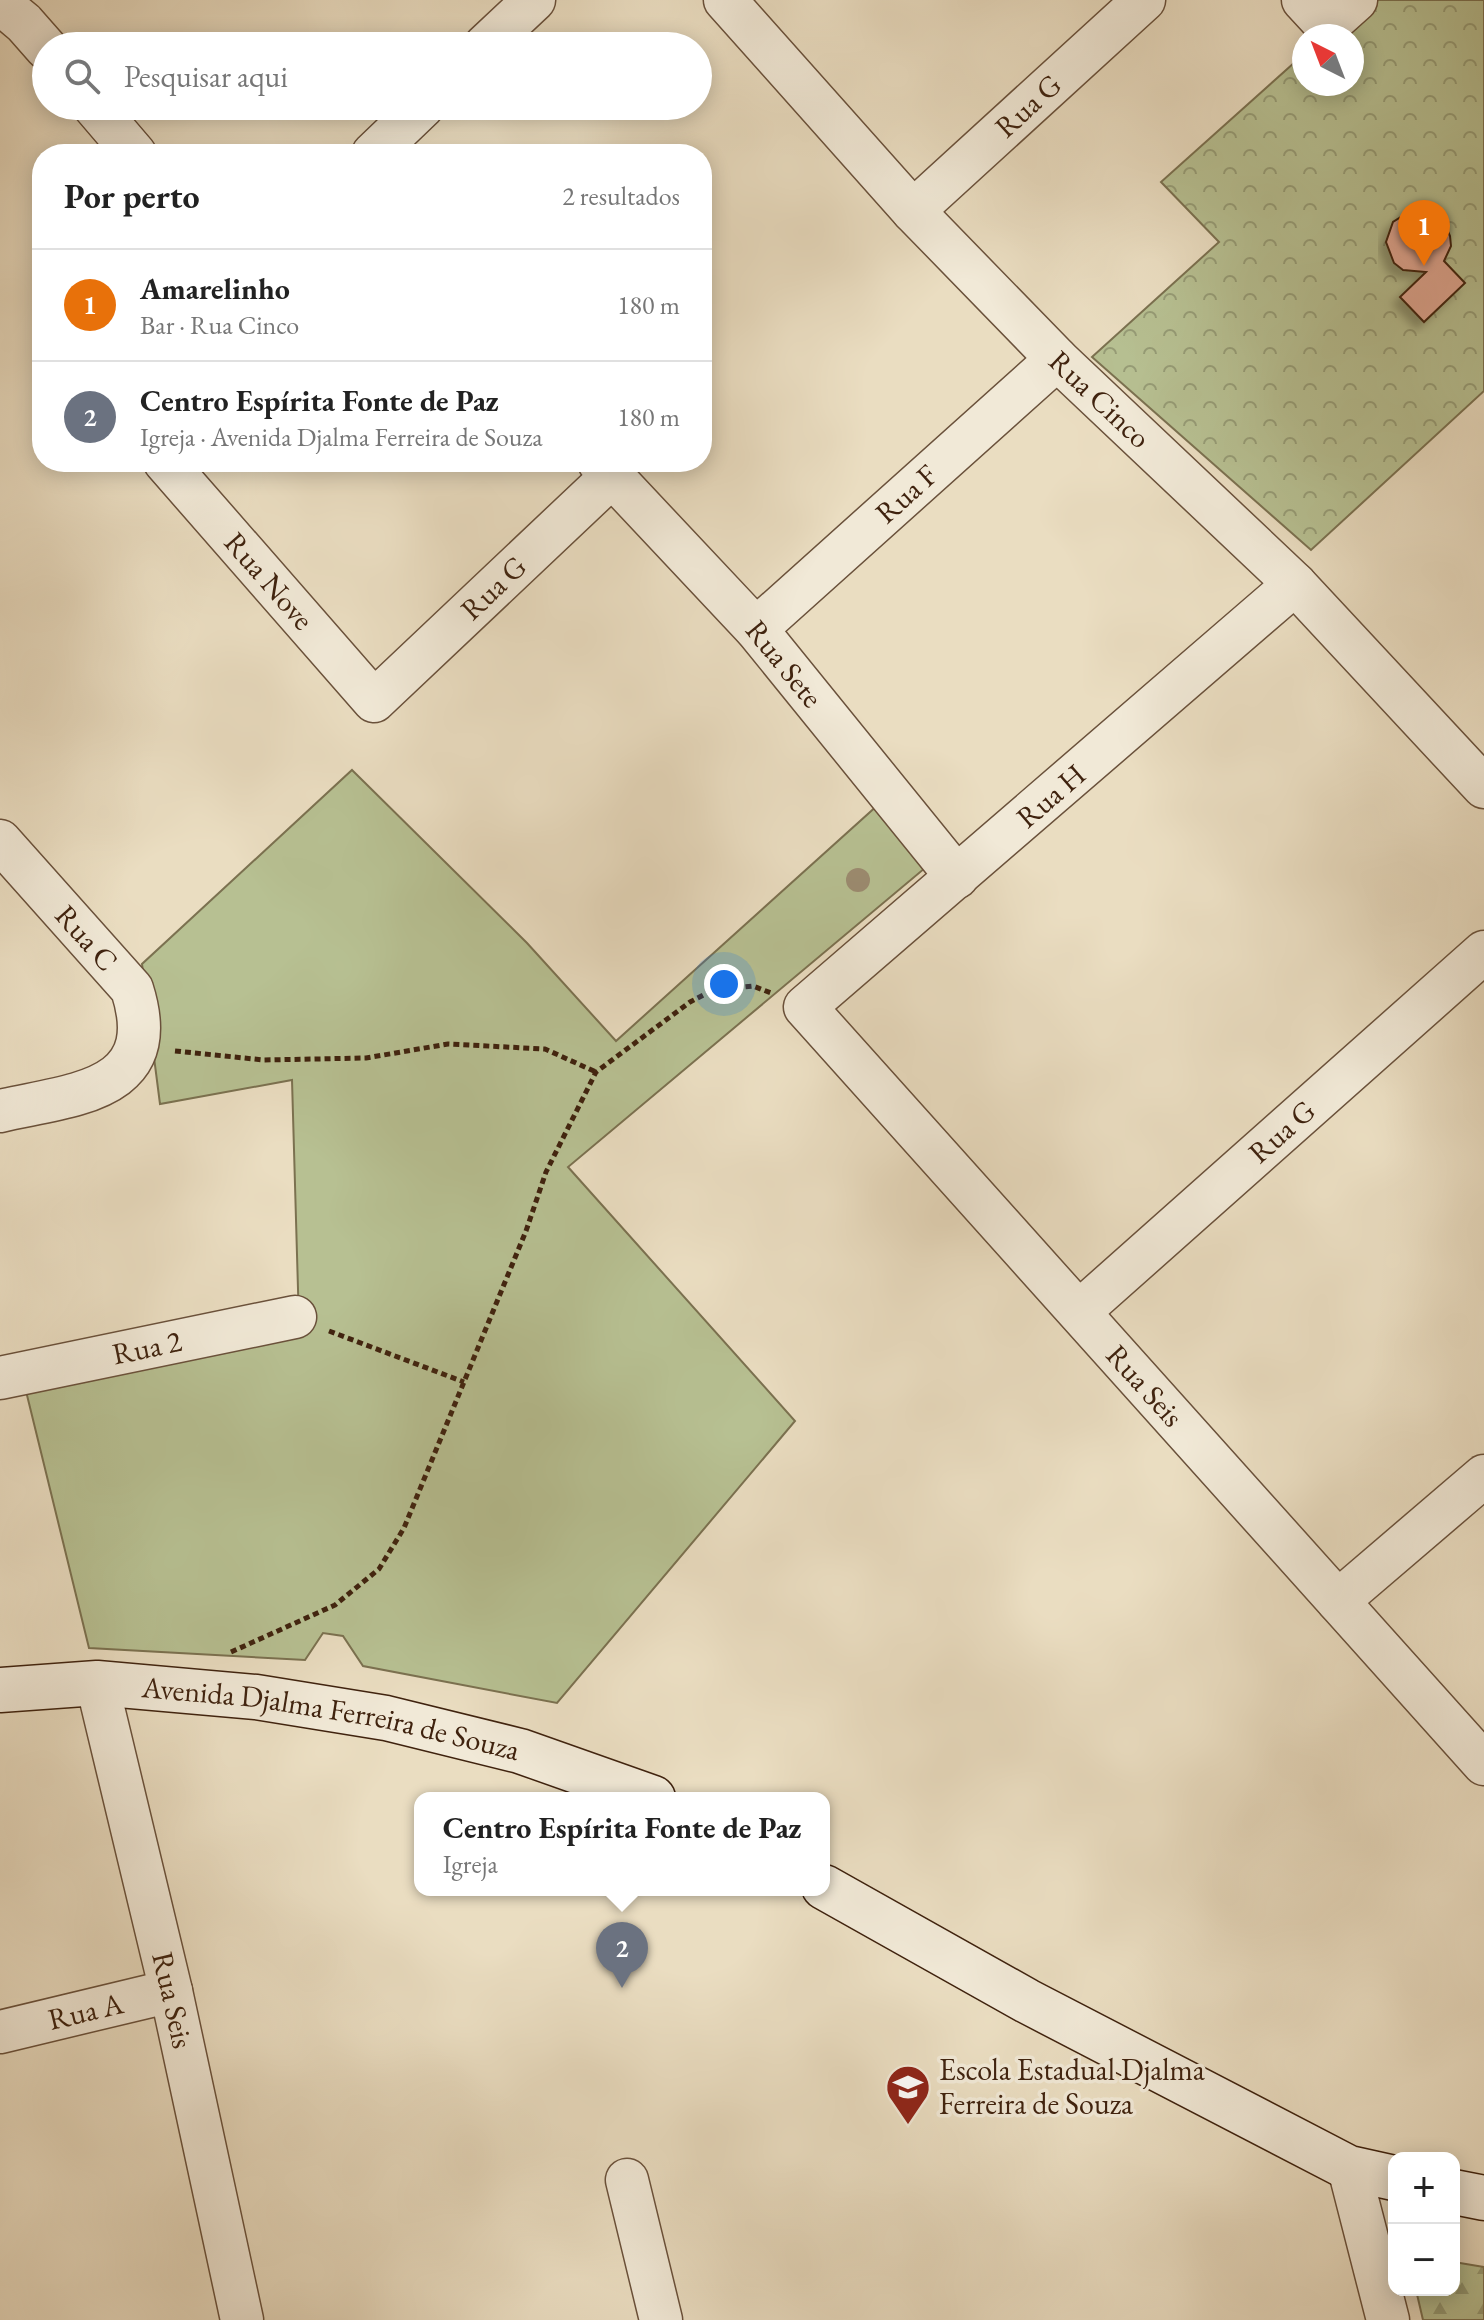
<!DOCTYPE html>
<html lang="pt">
<head>
<meta charset="utf-8">
<style>
  :root { --surface:#fff; --page:#f6f6f6; --text:#222; --muted:#767676; --line:#e0e0e0; --accent:#0f766e }
  body { margin:0; font-family:"EB Garamond",serif; background:var(--page); color:var(--text) }
  .controls { position:absolute; right:24px; bottom:24px; display:grid; overflow:hidden; border-radius:16px; box-shadow:0 4px 20px #0003 }
  .controls button { width:72px; height:72px; display:grid; place-items:center; padding:0; border:0; border-bottom:2px solid var(--line); background:var(--surface); color:var(--text); font:40px sans-serif }
  .compass { position:absolute; left:1292px; top:24px; width:72px; height:72px; border-radius:50%; background:var(--surface); box-shadow:0 4px 20px #0003; rotate:318deg }
  .you { position:absolute; left:724px; top:984px; width:28px; height:28px; margin:-20px; border:6px solid #fff; border-radius:50%; background:#1a73e8; box-shadow:0 0 0 12px #1a73e833 }
  .badge { display:grid; place-items:center; width:52px; height:52px; border-radius:50%; background:var(--accent); color:#fff; font-size:26px; font-weight:700 }
  .pin { position:absolute; translate:-50% -66px; filter:drop-shadow(0 2px 4px #0008) }
  .pin::after { content:''; position:absolute; top:42px; width:28px; height:24px; background:inherit; clip-path:polygon(0 0,100% 0,50% 100%) }
  .popup { position:absolute; left:414px; top:1792px; width:416px; height:104px; box-sizing:border-box; display:grid; place-content:center; border-radius:16px; background:var(--surface); filter:drop-shadow(0 2px 6px #0005); font-size:26px; white-space:nowrap; color:var(--muted) }
  .popup b { font-size:30px; color:var(--text) }
  .popup::after { content:''; position:absolute; left:50%; top:100%; margin-left:-16px; border:16px solid transparent; border-top-color:var(--surface) }
  .list { margin:0; padding:0; list-style:none }
  h2 { display:flex; justify-content:space-between; align-items:center; height:104px; margin:0; padding:0 32px; font-size:34px }
  h2 small { font-size:26px; font-weight:400; color:var(--muted) }
  .list li { display:grid; grid-template-columns:52px 1fr auto; gap:24px; align-items:center; box-sizing:border-box; height:112px; padding:0 32px; border-top:2px solid var(--line) }
  .list b { display:block; font-size:30px; white-space:nowrap }
  .list p { margin:0; font-size:26px; white-space:nowrap; color:var(--muted) }
  .list em { font-size:26px; font-style:normal; color:var(--muted) }
  .icon { flex:none; width:44px; height:44px; fill:none; stroke:currentColor; stroke-width:2; stroke-linecap:round; stroke-linejoin:round }
  .map { position:relative; flex:none; width:1484px; height:2320px; overflow:hidden }
  .search { position:absolute; background:var(--surface); box-shadow:0 4px 20px #0003; left:32px; top:32px; width:680px; height:88px; display:flex; align-items:center; gap:20px; box-sizing:border-box; padding:0 28px; border-radius:44px; color:var(--muted); font-size:30px }
  .panel { position:absolute; background:var(--surface); box-shadow:0 4px 20px #0003; left:32px; top:144px; width:680px; height:328px; border-radius:32px }
  .map>svg:first-child { display:block }
  .grass { fill:#b7c092; stroke:#7b7150; stroke-width:2 }
  .forest { fill:url(#forest-firs); stroke:#7b7150; stroke-width:2 }
  .park { fill:url(#park-crowns); stroke:#7b7150; stroke-width:2 }
  .building { fill:#e2a894; stroke:#3f220e; stroke-width:2; filter:url(#shadow) }
  .lines { fill:none; stroke-linecap:round; stroke-linejoin:round }
  .minor-casing { stroke:#6a513b; stroke-width:45 }
  .secondary-casing { stroke:#3f220e; stroke-width:47 }
  .path { stroke:#3f220e; stroke-width:5; stroke-dasharray:6 4; stroke-linecap:butt }
  .minor { stroke:#f1e9d7; stroke-width:42 }
  .secondary { stroke:#f1e9d7; stroke-width:44 }
  .tree { fill:#9c8c71 }
  .labels { text-anchor:middle; stroke-width:7; stroke-linejoin:round; paint-order:stroke }
  .street-label { font-size:30px; fill:#3f220e; stroke:#f1e9d7 }
  .poi-label { font-size:30px; fill:#3f220e; stroke:#f1e9d7; text-anchor:start }
</style>
</head>
<body>
<div class="map">
<svg width="1484" height="2320" viewBox="0 0 1484 2320">
  <defs>
    <pattern id="forest-firs" width="22" height="20" patternUnits="userSpaceOnUse" patternTransform="scale(2)"><rect width="22" height="20" fill="#b7c092"/><path d="M5 1l3.5 6h-7zM16 11l3.5 6h-7z" fill="#969c76"/></pattern>
    <pattern id="park-crowns" width="20" height="18" patternUnits="userSpaceOnUse" patternTransform="scale(2)"><rect width="20" height="18" fill="#b7c092"/><path d="M2 6a3 3 0 1 1 6 0M12 15a3 3 0 1 1 6 0" fill="none" stroke="#969c76"/></pattern>
    <filter id="shadow"><feDropShadow dx="-7" dy="7" stdDeviation="4" flood-color="#0004"/></filter>
  </defs>
  <rect width="100%" height="100%" fill="#eaddc1"/>
  <filter id="stains"><feTurbulence type="fractalNoise" baseFrequency=".0025" numOctaves="4"/><feColorMatrix values="0 0 0 0 .2 0 0 0 0 .09 0 0 0 0 .02 0 0 0 .5 -.17"/></filter>
  <radialGradient id="worn" r=".72"><stop offset=".6" stop-color="#630" stop-opacity="0"/><stop offset="1" stop-color="#630" stop-opacity=".3"/></radialGradient>
  <path class="grass" d="M352,770L527,943L616,1041L879,804L931,863L568,1167L795,1421L557,1703L363,1666L343,1636L323,1633L305,1660L89,1648L25,1387L299,1324L292,1080L160,1104L142,964Z"/>
  <path class="forest" d="M1454,2262L1484,2267V2320H1423L1416,2290H1454Z"/>
  <path class="park" d="M1364,0H1484V391L1311,550L1092,357L1219,242L1161,182L1304,54V84H1352V36H1324Z"/>
  <path class="building" d="M1412,210H1423L1442,218L1450,236L1451,246L1444,261L1465,283L1424,322L1400,297L1426,272L1403,270L1394,263L1386,242L1393,222Z"/>
  <g class="lines">
    <g class="minor-casing">
      <g id="minor">
        <path id="s1" d="M725,0L913,211L1057,359L1295,584L1484,787"/>
        <path d="M1303,0L1327,26L1356,0"/>
        <path d="M0,3L24,23L46,48"/>
        <path d="M485,46L534,0"/>
        <path d="M94,106L135,154"/>
        <path d="M373,154L423,106"/>
        <path id="s2" d="M913,211L1144,0"/>
        <path id="s3" d="M165,462L374,701L612,476"/>
        <path id="s4" d="M599,462L756,629L957,877"/>
        <path id="s5" d="M1295,584L805,1007L1484,1764"/>
        <path id="s6" d="M756,629L1057,359"/>
        <path id="s7" d="M0,841L132,989C165,1092 74,1094 0,1111"/>
        <path id="s8" d="M1080,1311L1484,952"/>
        <path id="s9" d="M0,1378L295,1317"/>
        <path d="M1338,1601L1484,1476"/>
        <path id="s10" d="M97,1683L171,1991L242,2320"/>
        <path id="s11" d="M0,2032L171,1991"/>
        <path d="M1349,2168L1388,2320"/>
        <path d="M627,2180L661,2320"/>
      </g>
    </g>
    <g class="secondary-casing">
      <g id="secondary">
        <path id="s12" d="M0,1690L97,1683L256,1697L386,1718L520,1751L653,1798"/>
        <path d="M824,1887L1027,2001L1349,2168L1394,2178"/>
        <path d="M1454,2192L1484,2198"/>
      </g>
    </g>
    <g class="path">
      <path d="M175,1051L264,1060L366,1058L448,1044L545,1049L596,1072"/>
      <path d="M329,1331L464,1382"/>
      <path d="M231,1652L335,1605L379,1569L404,1528L526,1231L546,1172L596,1072L690,1002L713,990L753,986L771,993"/>
    </g>
    <use href="#minor" class="minor"/>
    <use href="#secondary" class="secondary"/>
  </g>
  <circle class="tree" cx="858" cy="880" r="12"/>
  <defs>
    <g id="school-pin" transform="scale(2.3)"><path d="M0 17L-7.5 6A9.5 9.5 0 1 1 7.5 6Z" fill="#8f2418" stroke="#f1e9d7"/><path d="M0-5L7-2L0 1L-7-2ZM-4 1L0 2.5L4 1V4Q0 6-4 4Z" fill="#fff"/></g>
  </defs>
  <g fill-rule="evenodd">
    <use href="#school-pin" x="908" y="2087"/>
  </g>
  <g class="labels">
    <g class="street-label">
      <text dy="10" stroke="none"><textPath href="#s2" startOffset="156">Rua G</textPath></text>
      <text dy="10" stroke="none"><textPath href="#s1" startOffset="548">Rua Cinco</textPath></text>
      <text dy="10" stroke="none"><textPath href="#s6" startOffset="202">Rua F</textPath></text>
      <text dy="10" stroke="none"><textPath href="#s3" startOffset="158">Rua Nove</textPath></text>
      <text dy="10" stroke="none"><textPath href="#s3" startOffset="482">Rua G</textPath></text>
      <text dy="10" stroke="none"><textPath href="#s4" startOffset="274">Rua Sete</textPath></text>
      <text transform="translate(1051 796) rotate(-41)" y="10">Rua H</text>
      <text dy="10" stroke="none"><textPath href="#s7" startOffset="130">Rua C</textPath></text>
      <text dy="10" stroke="none"><textPath href="#s8" startOffset="270">Rua G</textPath></text>
      <text dy="10" stroke="none"><textPath href="#s9" startOffset="150">Rua 2</textPath></text>
      <text dy="10" stroke="none"><textPath href="#s5" startOffset="1156">Rua Seis</textPath></text>
      <text dy="10" stroke="none"><textPath href="#s12" startOffset="334">Avenida Djalma Ferreira de Souza</textPath></text>
      <text dy="10" stroke="none"><textPath href="#s10" startOffset="326">Rua Seis</textPath></text>
      <text dy="10" stroke="none"><textPath href="#s11" startOffset="88">Rua A</textPath></text>
    </g>
    <g class="poi-label">
      <text x="939" y="2080">Escola Estadual Djalma<tspan x="939" dy="34">Ferreira de Souza</tspan></text>
    </g>
  </g>
  <rect width="100%" height="100%" filter="url(#stains)"/>
  <rect width="100%" height="100%" fill="url(#worn)"/>
</svg>
<div class="controls">
<button>+</button>
<button>−</button>
</div>
<svg class="compass" viewBox="-18 -18 36 36"><path d="M0-13l5 13h-10z" fill="#e53935"/><path d="M0 13l5-13h-10z" fill="#767676"/></svg>
<div class="you"></div>
<div class="pin badge" style="left:1424px;top:266px;background:#e8710a">1</div>
<div class="pin badge" style="left:622px;top:1988px;background:#6b7280">2</div>
<div class="popup"><b>Centro Espírita Fonte de Paz</b>Igreja</div>
<div class="search"><svg class="icon" aria-label="search" viewBox="0 0 24 24"><circle cx="10" cy="10" r="6"/><path d="M15 15l6 6"/></svg>Pesquisar aqui</div>
<section class="panel">
<h2>Por perto<small>2 resultados</small></h2>
<ul class="list">
<li><span class="badge" style="background:#e8710a">1</span><div><b>Amarelinho</b><p>Bar · Rua Cinco</p></div><em>180 m</em></li>
<li><span class="badge" style="background:#6b7280">2</span><div><b>Centro Espírita Fonte de Paz</b><p>Igreja · Avenida Djalma Ferreira de Souza</p></div><em>180 m</em></li>
</ul>
</section>
</div>
</body>
</html>
